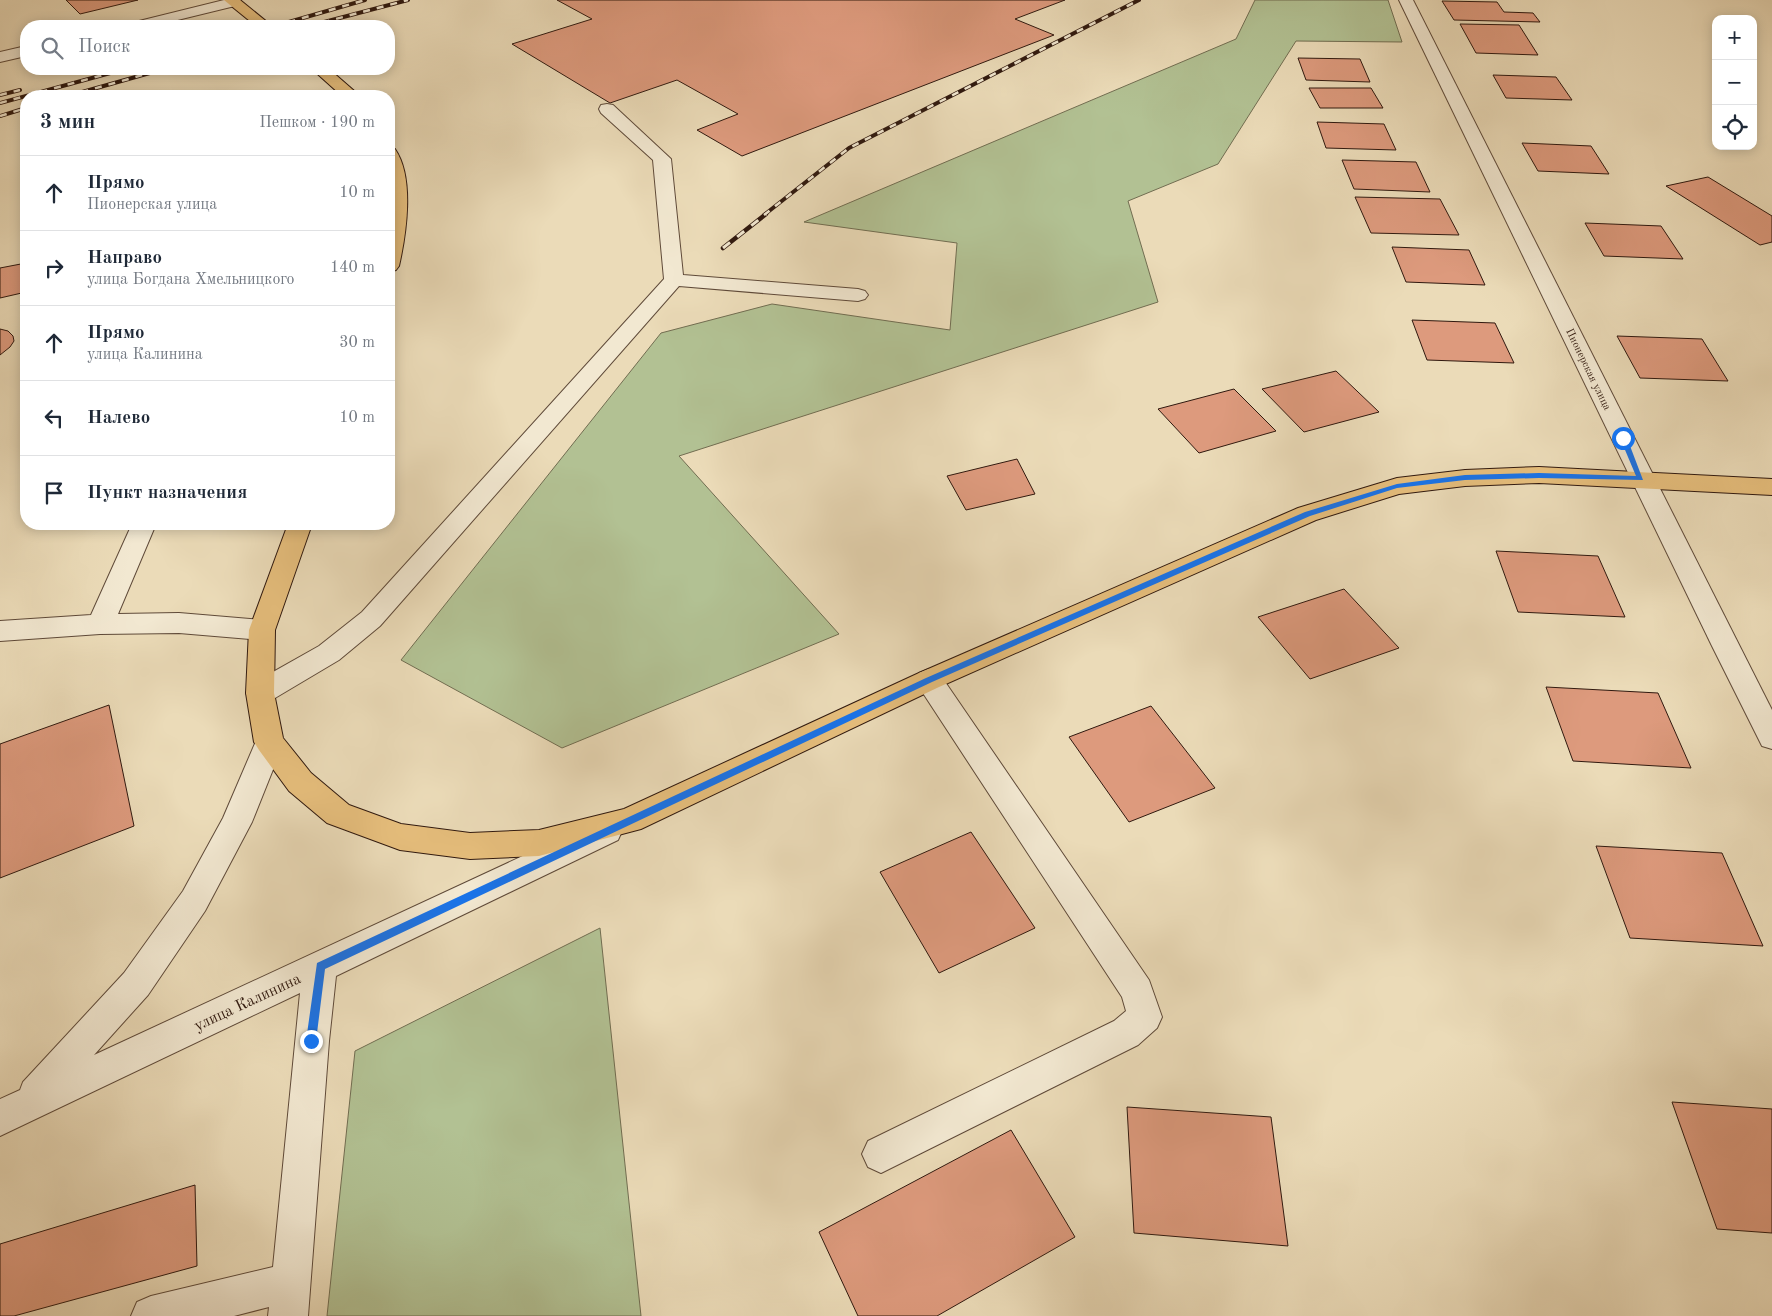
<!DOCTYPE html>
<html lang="ru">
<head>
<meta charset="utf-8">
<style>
  :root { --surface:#fff; --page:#f2f2f3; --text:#1f2937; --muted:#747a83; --line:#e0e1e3 }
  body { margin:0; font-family:"Old Standard TT",serif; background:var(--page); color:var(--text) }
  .controls { position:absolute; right:15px; top:15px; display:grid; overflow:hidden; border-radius:10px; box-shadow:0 2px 12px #0003 }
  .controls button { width:45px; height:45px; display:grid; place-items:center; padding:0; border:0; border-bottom:1px solid var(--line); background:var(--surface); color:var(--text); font:25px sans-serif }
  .stop { position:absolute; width:15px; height:15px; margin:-11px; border:4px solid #1a73e8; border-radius:50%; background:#fff }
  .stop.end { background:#1a73e8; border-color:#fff; box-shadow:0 1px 5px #0008 }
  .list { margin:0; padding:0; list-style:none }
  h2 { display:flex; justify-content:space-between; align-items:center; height:65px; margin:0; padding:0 20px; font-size:21px }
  h2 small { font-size:16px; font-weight:400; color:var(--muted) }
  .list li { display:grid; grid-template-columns:32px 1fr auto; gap:15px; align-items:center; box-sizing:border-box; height:75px; padding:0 20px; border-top:1px solid var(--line) }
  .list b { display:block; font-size:19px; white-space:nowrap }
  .list p { margin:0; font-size:16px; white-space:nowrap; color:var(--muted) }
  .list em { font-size:16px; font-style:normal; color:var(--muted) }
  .icon { flex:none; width:28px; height:28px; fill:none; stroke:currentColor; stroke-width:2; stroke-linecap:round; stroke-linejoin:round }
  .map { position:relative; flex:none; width:1772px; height:1316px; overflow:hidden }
  .search { position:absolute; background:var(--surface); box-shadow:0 2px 12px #0003; left:20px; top:20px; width:375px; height:55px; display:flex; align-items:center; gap:12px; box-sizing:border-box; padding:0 18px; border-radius:20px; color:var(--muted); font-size:19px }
  .panel { position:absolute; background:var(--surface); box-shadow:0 2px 12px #0003; left:20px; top:90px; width:375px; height:440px; border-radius:20px }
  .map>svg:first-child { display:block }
  .green { fill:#b2c193; stroke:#716d51 }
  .building { fill:#dd9a7d; stroke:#30190f }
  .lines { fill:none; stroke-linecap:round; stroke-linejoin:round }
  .minor-casing { stroke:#5f4a39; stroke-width:2 }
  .major-casing { stroke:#30190f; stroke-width:2 }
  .minor { fill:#f2e8d1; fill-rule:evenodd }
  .major { fill:#e6be7c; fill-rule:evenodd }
  .rail-far1-casing { stroke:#30190f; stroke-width:4 }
  .rail-casing { stroke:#30190f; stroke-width:4.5 }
  .rail-far1 { stroke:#f2e8d1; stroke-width:2.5; stroke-dasharray:7; stroke-linecap:butt }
  .rail { stroke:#f2e8d1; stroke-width:3; stroke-dasharray:9; stroke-linecap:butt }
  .route { fill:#1a73e8 }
  .labels { text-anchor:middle; stroke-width:4.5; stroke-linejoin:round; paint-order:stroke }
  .far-street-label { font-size:11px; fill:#30190f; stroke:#f2e8d1 }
  .near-street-label { font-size:16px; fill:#30190f; stroke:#f2e8d1 }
</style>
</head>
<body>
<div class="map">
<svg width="1772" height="1316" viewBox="0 0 1772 1316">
  <rect width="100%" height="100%" fill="#ebdbb8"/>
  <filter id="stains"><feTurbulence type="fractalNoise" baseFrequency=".004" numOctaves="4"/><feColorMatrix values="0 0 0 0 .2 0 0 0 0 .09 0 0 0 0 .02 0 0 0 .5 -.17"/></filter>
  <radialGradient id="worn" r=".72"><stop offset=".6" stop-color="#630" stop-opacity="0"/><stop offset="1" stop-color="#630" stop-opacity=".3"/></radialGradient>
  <g class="green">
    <path d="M1255,0H1388L1402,42L1296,41L1218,164L1128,201L1158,302L679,456L839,634L562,748L401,660L661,333L772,304L950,330L957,243L804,222L1236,39Z"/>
    <path d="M600,928L641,1316H327L355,1051Z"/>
  </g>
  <g class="building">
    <path d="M66,0H138L80,14Z"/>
    <path d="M557,0H1065L1015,19L1054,35L742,156L697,130L738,114L677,80L610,103L512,44L592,19Z"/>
    <path d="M1442,1L1497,2L1504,12L1533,13L1540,22L1454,20Z"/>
    <path d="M1460,24L1519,25L1538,55L1476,53Z"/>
    <path d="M1298,58L1360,59L1370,82L1306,80Z"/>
    <path d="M1493,75L1556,77L1572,100L1506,98Z"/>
    <path d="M1309,88H1371L1383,108H1320Z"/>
    <path d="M1317,122L1384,124L1396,150L1326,148Z"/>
    <path d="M1522,143L1591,146L1609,174L1538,171Z"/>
    <path d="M1342,160L1416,162L1430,192L1354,189Z"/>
    <path d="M1708,177L1772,216V242L1760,245L1666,186Z"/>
    <path d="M1355,197L1440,199L1459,235L1371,233Z"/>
    <path d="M1585,223L1661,226L1683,259L1604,256Z"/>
    <path d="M1392,247L1469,250L1485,285L1406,282Z"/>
    <path d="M26,263V292L0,298V268Z"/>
    <path d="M1412,320L1495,323L1514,363L1427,360Z"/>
    <path d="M0,329L8,331L13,336L14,341L10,347L0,355Z"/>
    <path d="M1617,336L1702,339L1728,381L1640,378Z"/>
    <path d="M1336,371L1379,412L1304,432L1262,389Z"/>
    <path d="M1234,389L1276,431L1199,453L1158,409Z"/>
    <path d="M1017,459L1035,494L966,510L947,476Z"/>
    <path d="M1496,551L1598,556L1625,617L1518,612Z"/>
    <path d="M1344,589L1399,648L1310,679L1258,617Z"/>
    <path d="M1546,687L1658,693L1691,768L1573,761Z"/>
    <path d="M109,705L134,826L0,878V744Z"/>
    <path d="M1151,706L1215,788L1129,822L1069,737Z"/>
    <path d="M971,832L1035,928L939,973L880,872Z"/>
    <path d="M1596,846L1722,853L1763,946L1630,938Z"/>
    <path d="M1672,1102L1772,1109V1233L1717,1229Z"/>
    <path d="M1127,1107L1271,1117L1288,1246L1134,1233Z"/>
    <path d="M1011,1130L1075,1237L937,1316H858L819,1232Z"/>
    <path d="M195,1185L197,1266L14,1316H0V1244Z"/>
  </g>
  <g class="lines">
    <g class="minor-casing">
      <g id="minor">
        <path d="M224,0H240L241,2L239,5L153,26H129L131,23Z"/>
        <path d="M1399,0H1413L1772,710V749L1762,746L1712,646Z"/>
        <path d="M26,46V56L0,62V52Z"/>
        <path d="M607,104L613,105L671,159L683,275L858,289L865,291L868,295L865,299L858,301L679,286L380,626L339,660L270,701L260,704L250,701L246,693L250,685L319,646L362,612L664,279L653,160L601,113L599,109L601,105Z"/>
        <path d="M132,524H156L118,614L179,613L262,620L272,623L275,630L272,637L262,640L179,633L100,634L0,641V621L91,615Z"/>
        <path d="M929,669L939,673L1149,980L1162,1017L1157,1028L1138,1045L881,1173L868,1167L862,1154L868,1141L1114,1021L1126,1011L1122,997L919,687L915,680L919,673Z"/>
        <path d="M269,731L279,734L284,742L252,822L205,911L148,995L94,1055L596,822L607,818L618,822L622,831L618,840L336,976L329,1041L308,1316H268L269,1307L234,1316H131L137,1302L151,1296L273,1267L300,993L0,1136V1099L20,1090L23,1082L124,973L183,891L223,818L259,734Z"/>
      </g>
    </g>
    <g class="major-casing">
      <g id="major">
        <path d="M224,0H240L272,26H256Z"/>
        <path d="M312,69H329L360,96H342Z"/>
        <path d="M389,148L395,149C415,178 406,235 399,266L396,270L389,272Z"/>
        <path d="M1539,467L1772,479V495L1539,483L1465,486L1399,494L1316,520L939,687L641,829L539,856L470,859L400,850L327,823L289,791L259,750L254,742L246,693L249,630L288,524H312L275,630L274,693L283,738L311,773L349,805L401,824L470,833L539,830L624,809L919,673L1298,508L1397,478L1465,470Z"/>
      </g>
    </g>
    <use href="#minor" class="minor"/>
    <use href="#major" class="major"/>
    <g class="rail-far1-casing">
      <g id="rail-far1">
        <path d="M275,26L365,0"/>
        <path d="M309,26L408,0"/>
        <path d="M0,95L20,90"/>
        <path d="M68,96L164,69"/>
        <path d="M0,103L125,69"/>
        <path d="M0,116L26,108"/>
        <path d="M764,215L849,148L1139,0"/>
      </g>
    </g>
    <g class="rail-casing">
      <path id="rail" d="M723,248L766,214"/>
    </g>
    <use href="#rail-far1" class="rail-far1"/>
    <use href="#rail" class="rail"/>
  </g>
  <path class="route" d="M1623,436L1627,438L1643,480L1539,478L1465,480L1397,488L1310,516L932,682L325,969L316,1041L315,1045H307L306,1041L317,963L926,678L1305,512L1397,484L1465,475L1539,473L1636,476L1620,438Z"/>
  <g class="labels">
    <g class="far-street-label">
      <text transform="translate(1589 369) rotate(64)" y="4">Пионерская улица</text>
    </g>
    <g class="near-street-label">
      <text transform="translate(247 1001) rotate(-25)" y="6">улица Калинина</text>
    </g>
  </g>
  <rect width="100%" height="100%" filter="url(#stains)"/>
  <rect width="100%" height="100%" fill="url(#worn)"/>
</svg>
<div class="controls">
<button>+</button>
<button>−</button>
<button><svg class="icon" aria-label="locate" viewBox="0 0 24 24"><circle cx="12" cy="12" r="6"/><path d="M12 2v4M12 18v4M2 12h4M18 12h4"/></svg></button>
</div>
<div class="stop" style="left:1623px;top:438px"></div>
<div class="stop end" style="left:311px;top:1041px"></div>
<div class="search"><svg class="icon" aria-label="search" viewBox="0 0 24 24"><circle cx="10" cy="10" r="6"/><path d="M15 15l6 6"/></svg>Поиск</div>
<section class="panel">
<h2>3 мин<small>Пешком · 190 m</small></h2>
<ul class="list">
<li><svg class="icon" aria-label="ahead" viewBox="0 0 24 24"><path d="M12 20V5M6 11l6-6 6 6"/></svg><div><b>Прямо</b><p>Пионерская улица</p></div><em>10 m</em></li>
<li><svg class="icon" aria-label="right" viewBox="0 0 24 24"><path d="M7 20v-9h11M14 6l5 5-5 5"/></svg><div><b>Направо</b><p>улица Богдана Хмельницкого</p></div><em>140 m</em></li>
<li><svg class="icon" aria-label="ahead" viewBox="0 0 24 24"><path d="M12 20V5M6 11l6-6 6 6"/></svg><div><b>Прямо</b><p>улица Калинина</p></div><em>30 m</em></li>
<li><svg class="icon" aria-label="left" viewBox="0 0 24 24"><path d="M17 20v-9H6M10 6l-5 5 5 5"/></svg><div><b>Налево</b></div><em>10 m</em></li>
<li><svg class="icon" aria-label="arrive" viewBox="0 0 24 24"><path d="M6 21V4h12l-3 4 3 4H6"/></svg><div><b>Пункт назначения</b></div></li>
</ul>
</section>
</div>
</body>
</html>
